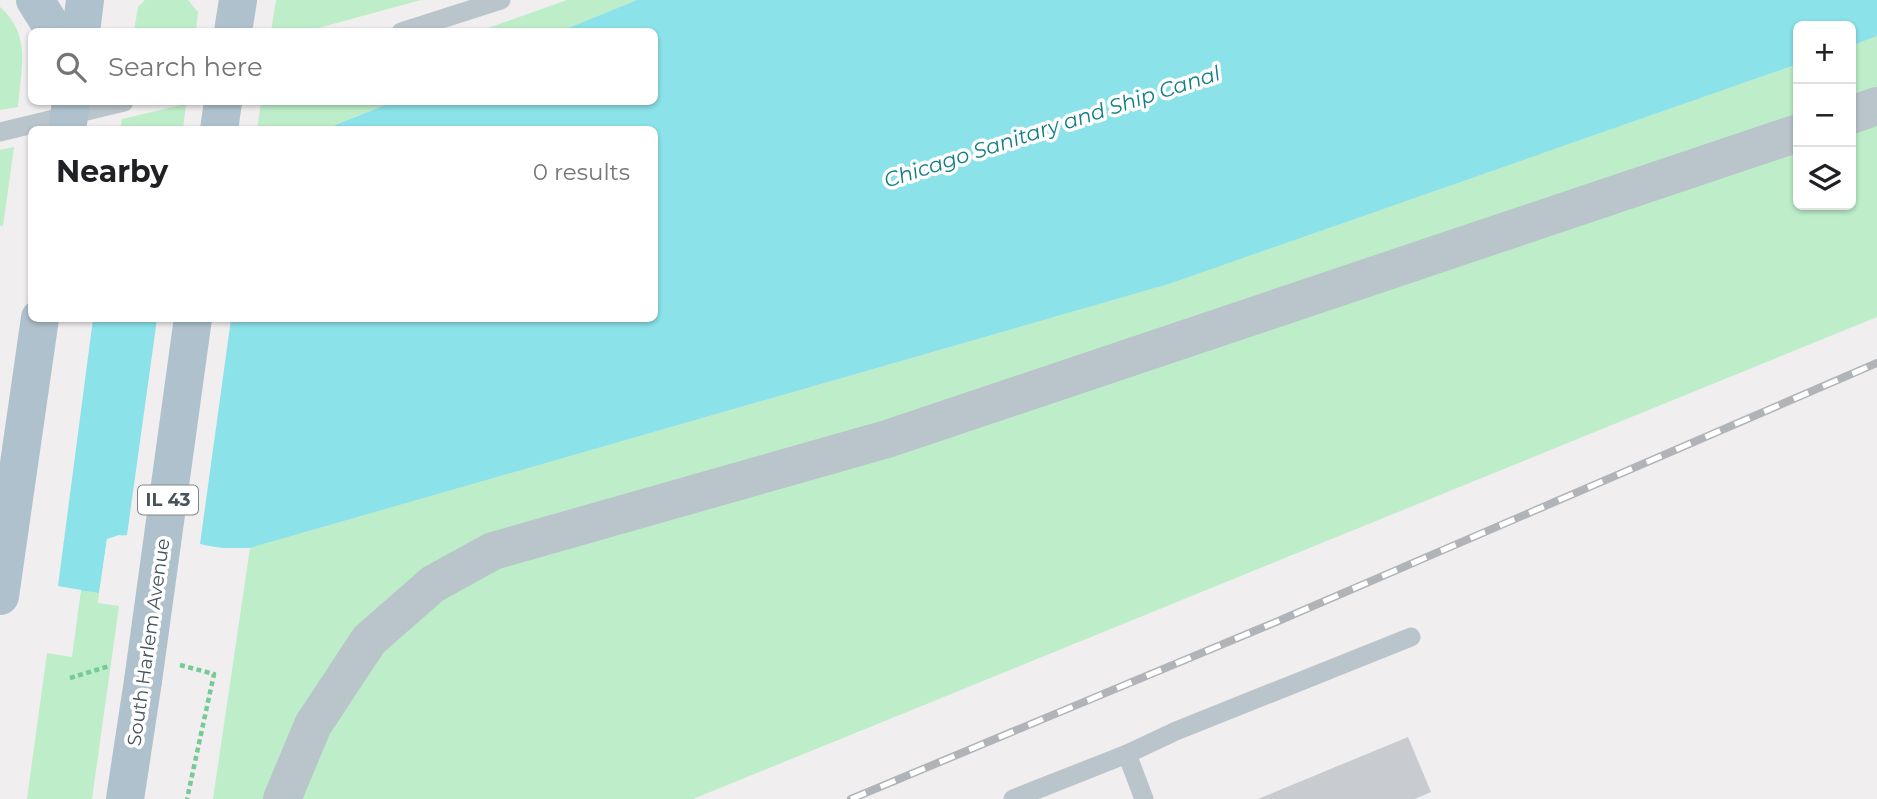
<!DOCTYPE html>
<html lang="en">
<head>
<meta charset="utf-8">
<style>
  :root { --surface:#fff; --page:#f2f2f2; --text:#202124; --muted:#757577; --line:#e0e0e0 }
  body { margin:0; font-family:Montserrat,sans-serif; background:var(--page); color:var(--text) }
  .controls { position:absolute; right:21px; top:21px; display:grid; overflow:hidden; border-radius:10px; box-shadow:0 2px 5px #0004 }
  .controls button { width:63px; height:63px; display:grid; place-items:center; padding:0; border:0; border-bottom:2px solid var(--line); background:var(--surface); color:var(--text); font:35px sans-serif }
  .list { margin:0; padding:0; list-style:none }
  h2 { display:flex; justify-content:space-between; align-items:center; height:91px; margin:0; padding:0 28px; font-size:30px }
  h2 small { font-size:23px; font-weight:400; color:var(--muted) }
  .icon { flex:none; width:38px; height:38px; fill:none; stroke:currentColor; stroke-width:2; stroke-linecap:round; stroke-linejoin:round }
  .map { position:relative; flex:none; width:1877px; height:799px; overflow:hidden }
  .search { position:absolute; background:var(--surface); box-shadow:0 2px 5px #0004; left:28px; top:28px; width:630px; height:77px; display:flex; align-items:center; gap:18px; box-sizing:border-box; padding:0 24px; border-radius:10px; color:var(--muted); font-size:26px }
  .panel { position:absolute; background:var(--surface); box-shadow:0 2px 5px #0004; left:28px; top:126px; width:630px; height:196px; border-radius:10px }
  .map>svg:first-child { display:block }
  .green { fill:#bdedc9 }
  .water { fill:#8be2e9 }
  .pier { fill:#f0eeee }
  .building { fill:#c8ccd0 }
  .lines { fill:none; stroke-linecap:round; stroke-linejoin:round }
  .path { stroke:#76ca95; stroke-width:4.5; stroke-dasharray:5 3.5; stroke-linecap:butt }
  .service { stroke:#bac4cb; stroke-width:19 }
  .minor { stroke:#bac4cb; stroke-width:38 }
  .primary { stroke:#aec1cc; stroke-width:38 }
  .rail-casing { stroke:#b0b4b8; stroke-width:8 }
  .rail { stroke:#fff; stroke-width:5; stroke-dasharray:16; stroke-linecap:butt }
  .primary-bridge { stroke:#aec1cc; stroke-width:38 }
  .labels { text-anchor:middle; stroke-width:7; stroke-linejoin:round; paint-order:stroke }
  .shield { fill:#fff; stroke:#7e878c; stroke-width:2 }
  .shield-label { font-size:18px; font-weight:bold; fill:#47545b }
  .street-label { font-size:19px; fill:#47545b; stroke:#fff }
  .water-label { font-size:21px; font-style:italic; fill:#107d87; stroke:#fff }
</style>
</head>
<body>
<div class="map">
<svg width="1877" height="799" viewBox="0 0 1877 799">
  <rect width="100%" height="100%" fill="#f0eeee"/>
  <g class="green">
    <path d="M145,0H188L198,12L196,31H134L138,7Z"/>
    <path d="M276,0H421L307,31H271Z"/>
    <path d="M567,0H637L561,31L477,32Z"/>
    <path d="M0,7C32,35 21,69 18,107L0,110Z"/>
    <path d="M1877,36V317L693,799H213L250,548L1169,284L1798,64V205H1851V46Z"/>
    <path d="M261,102H393L325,129L257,130Z"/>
    <path d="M186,104L183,129H120L122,119Z"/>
    <path d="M14,147L3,226H0V150Z"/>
    <path d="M81,590L99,593L98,603L119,606L92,799H27L47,653L72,657Z"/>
  </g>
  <path class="water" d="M637,0H1877V36L1851,46V26H1798V64L1169,284L250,548H223L119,535L107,539L99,593L58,587L32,318H654V130L325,129L393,102H654V32L561,31Z"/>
  <g class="pier">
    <path d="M31,249L32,318L93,319L58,586L81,590V593L0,583V257Z"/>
    <path d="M157,319H231L200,544L223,549V552L120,538L110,541L102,594L99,596L107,539L127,535Z"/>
  </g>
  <path class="building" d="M1408,737L1431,792L1415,799H1258Z"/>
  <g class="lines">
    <g class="path">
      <path d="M180,665L214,674L187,799"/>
      <path d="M70,678L109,666"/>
    </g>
    <g class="service">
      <path d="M401,32L501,0"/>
      <path d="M0,132L124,102"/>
      <path d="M1127,754L1176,731L1411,637"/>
      <path d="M1013,799L1127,754L1144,799"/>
    </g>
    <g class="minor">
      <path d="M1851,115L1877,106"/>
      <path d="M282,799L313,725L369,640L433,584L493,551L887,439L1798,133"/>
    </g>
    <g class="primary">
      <path d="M35,0L55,32"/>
      <path d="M81,32L85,0"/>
      <path d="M233,32L238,0"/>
      <path d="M219,130L223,102"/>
      <path d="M0,596L40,318"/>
      <path d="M125,799L143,681"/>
    </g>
    <g class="rail-casing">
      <path id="rail" d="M851,799L1276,622L1877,363"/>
    </g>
    <use href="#rail" class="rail"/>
    <g class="primary-bridge">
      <path d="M67,130L71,102"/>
      <path d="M143,681L193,318"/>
    </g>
  </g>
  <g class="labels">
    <rect class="shield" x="138" y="485.5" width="60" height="29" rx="5"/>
    <g class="shield-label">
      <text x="168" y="506">IL 43</text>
    </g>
    <g class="street-label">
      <text transform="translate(148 642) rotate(-82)" y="7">South Harlem Avenue</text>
    </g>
    <g class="water-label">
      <text transform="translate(1052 127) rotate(-18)" y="7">Chicago Sanitary and Ship Canal</text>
    </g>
  </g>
</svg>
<div class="controls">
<button>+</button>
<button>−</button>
<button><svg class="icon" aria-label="layers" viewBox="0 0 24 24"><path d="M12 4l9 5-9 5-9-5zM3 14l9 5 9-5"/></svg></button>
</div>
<div class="search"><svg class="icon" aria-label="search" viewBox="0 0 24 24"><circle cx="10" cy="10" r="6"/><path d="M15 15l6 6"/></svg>Search here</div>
<section class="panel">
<h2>Nearby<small>0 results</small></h2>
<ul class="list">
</ul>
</section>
</div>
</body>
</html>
